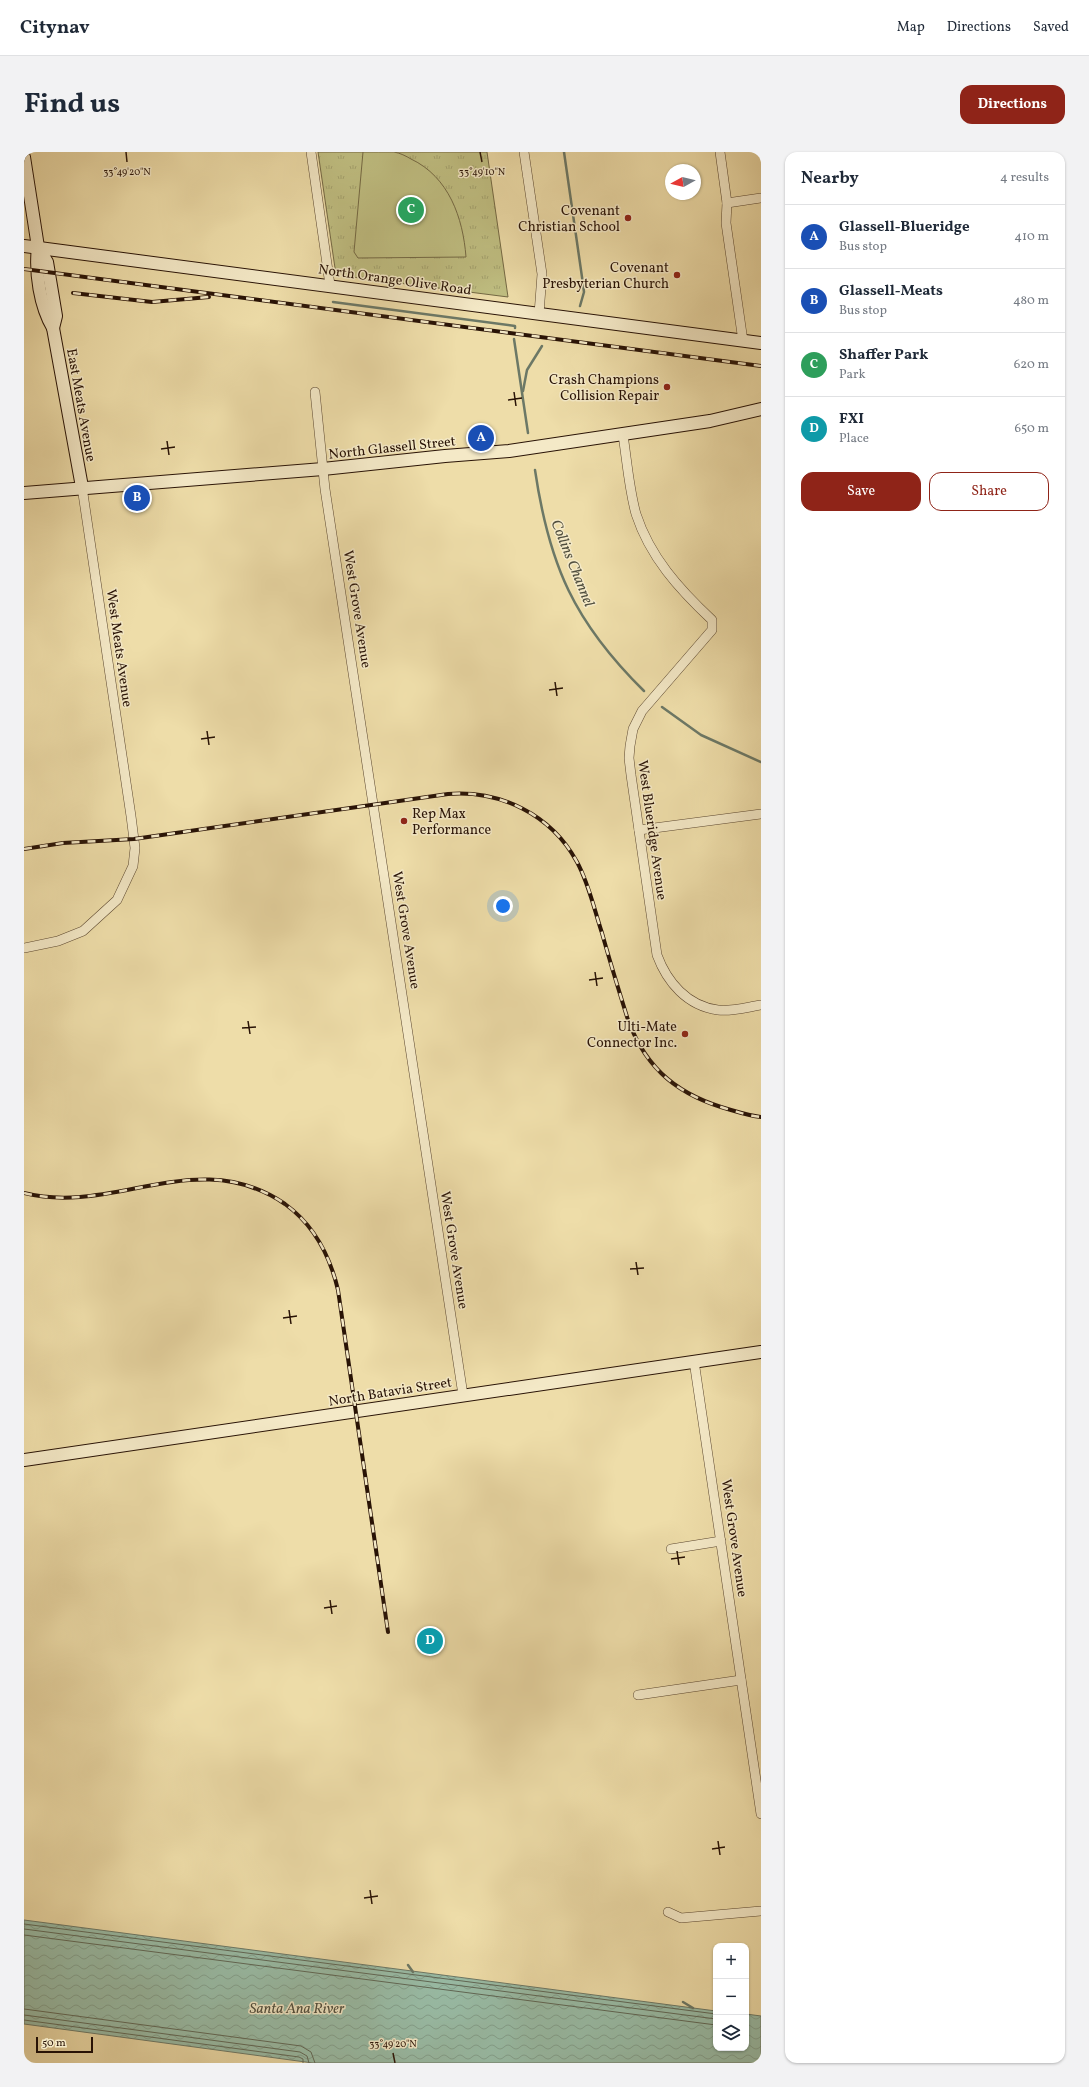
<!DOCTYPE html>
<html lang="en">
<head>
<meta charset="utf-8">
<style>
  :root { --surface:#fff; --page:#f2f2f3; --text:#1f2937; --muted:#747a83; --line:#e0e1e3; --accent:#8f2418 }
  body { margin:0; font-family:Vollkorn,serif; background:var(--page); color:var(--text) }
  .controls { position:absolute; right:12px; bottom:12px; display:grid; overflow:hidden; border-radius:8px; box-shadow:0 1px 3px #0004 }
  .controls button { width:36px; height:36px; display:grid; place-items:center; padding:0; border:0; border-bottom:1px solid var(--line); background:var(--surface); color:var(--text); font:20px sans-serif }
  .compass { position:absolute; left:641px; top:12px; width:36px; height:36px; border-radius:50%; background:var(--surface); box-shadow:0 1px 3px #0004; rotate:262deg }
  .scale { position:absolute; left:12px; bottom:10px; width:57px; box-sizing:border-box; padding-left:4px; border:2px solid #291306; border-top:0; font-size:11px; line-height:14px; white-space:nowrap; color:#291306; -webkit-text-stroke:3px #f4e9c7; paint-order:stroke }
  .you { position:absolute; left:479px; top:754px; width:14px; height:14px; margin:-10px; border:3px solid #fff; border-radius:50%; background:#1a73e8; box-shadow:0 0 0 6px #1a73e833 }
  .badge { display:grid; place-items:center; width:26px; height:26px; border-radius:50%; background:var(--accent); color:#fff; font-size:13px; font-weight:700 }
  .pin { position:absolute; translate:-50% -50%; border:2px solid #fff; box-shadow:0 1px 4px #0006 }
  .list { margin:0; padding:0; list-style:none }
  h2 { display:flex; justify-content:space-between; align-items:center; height:52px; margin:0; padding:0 16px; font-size:17px }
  h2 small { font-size:13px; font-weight:400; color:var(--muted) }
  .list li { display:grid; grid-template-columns:26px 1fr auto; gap:12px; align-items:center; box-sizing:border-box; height:64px; padding:0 16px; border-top:1px solid var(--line) }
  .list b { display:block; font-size:15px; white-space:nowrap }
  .list p { margin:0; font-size:13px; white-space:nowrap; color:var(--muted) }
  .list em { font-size:13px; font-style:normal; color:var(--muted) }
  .actions { display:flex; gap:8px; padding:12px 16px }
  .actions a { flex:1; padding:9px 0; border:1px solid var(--accent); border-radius:12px; text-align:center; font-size:14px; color:var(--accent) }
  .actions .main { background:var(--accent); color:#fff }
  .icon { flex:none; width:22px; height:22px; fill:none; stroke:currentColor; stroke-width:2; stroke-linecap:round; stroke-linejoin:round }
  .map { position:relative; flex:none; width:737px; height:1911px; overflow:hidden; border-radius:12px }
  header { display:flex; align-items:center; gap:24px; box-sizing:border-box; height:56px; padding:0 20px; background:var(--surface); border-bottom:1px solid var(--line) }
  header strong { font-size:19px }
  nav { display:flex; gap:22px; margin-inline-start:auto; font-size:14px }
  .intro { display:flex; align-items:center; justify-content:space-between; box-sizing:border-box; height:96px; padding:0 24px }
  h1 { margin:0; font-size:28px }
  .button { padding:10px 18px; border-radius:12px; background:var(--accent); color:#fff; font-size:14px; font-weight:700 }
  main { display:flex; gap:24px; padding:0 24px }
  aside { flex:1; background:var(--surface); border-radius:12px; box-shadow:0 1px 3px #0004 }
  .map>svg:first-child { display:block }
  .grass { fill:url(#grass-tufts); stroke:#746944 }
  .pitch { fill:#c0bf82; stroke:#746944 }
  .water { fill:url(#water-waves); stroke:#6c7866 }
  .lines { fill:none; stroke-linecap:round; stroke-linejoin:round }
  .shore { stroke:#616856; stroke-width:1 }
  .stream { stroke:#6c7866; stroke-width:2.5 }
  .street-casing { stroke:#5a462f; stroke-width:10 }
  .secondary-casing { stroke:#291306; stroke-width:14 }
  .street { stroke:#f4e9c7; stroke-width:9 }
  .secondary { stroke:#f4e9c7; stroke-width:12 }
  .rail-casing { stroke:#291306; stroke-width:4 }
  .rail { stroke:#f4e9c7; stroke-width:2.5; stroke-dasharray:8; stroke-linecap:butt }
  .ticks { fill:none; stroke:#291306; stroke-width:1.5 }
  .poi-dot { fill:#8f2418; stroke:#f4e9c7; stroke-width:1.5 }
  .labels { text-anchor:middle; stroke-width:3; stroke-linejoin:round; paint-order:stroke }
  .poi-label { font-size:14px; fill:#291306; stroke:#f4e9c7; text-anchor:end }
  .street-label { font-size:14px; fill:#291306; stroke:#f4e9c7 }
  .water-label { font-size:15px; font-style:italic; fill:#504e3e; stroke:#f4e9c7 }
  .ticks-label { font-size:10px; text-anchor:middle; fill:#291306; stroke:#f4e9c7; stroke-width:3; stroke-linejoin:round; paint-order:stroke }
</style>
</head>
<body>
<header>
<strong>Citynav</strong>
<nav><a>Map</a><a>Directions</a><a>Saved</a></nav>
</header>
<div class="intro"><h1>Find us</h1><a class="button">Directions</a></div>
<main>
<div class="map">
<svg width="737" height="1911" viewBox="0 0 737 1911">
  <defs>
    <pattern id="grass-tufts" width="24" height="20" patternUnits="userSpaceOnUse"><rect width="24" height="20" fill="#c0bf82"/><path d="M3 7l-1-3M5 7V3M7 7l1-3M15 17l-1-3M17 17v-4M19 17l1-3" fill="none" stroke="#a5a36f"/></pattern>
    <pattern id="water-waves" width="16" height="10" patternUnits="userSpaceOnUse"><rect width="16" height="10" fill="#99bca6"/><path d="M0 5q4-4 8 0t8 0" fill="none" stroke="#84a18d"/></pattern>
  </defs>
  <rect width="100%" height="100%" fill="#eedda9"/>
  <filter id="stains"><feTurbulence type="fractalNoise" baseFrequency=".005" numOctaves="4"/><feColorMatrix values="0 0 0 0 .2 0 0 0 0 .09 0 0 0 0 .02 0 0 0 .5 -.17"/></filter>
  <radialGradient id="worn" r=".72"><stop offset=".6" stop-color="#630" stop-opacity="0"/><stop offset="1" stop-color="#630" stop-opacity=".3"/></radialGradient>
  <path class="grass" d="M294,0H463L484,145L320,124L311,116Z"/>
  <path class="pitch" d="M339,0C349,0 360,0 370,0C376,1 382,4 387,7C425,25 439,66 442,105L334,106L330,100Z"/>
  <path class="water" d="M0,1768L692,1859V1896H722V1862L737,1864V1911H289L0,1872Z"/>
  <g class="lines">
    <g class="shore">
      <path d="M0,1772L692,1862"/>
      <path d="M0,1777L692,1867"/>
      <path d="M0,1783L692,1873"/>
      <path d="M0,1857L277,1894L287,1900L291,1911"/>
      <path d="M0,1863L276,1900L283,1904L285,1911"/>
      <path d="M0,1868L275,1905L279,1907V1911"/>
    </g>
    <g class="stream">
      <path d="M540,0L559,132L560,140L556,154"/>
      <path d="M309,150L491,174V176"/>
      <path d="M490,187L504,281"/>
      <path d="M499,239L503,218L518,194"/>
      <path d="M511,318C525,413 550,470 620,539"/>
      <path d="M638,555L677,583L737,610"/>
      <path d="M384,1813L389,1820"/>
      <path d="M659,1850L669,1856"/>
    </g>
    <g class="street-casing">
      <g id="street">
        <path d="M287,0L306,133"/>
        <path d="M500,0L518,122L515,162"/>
        <path d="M696,0L703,51L702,71L719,189"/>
        <path d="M703,51L737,46"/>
        <path d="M291,240L301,337L439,1243"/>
        <path d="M599,283C603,309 605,337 612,362C626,405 655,437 688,468V478L618,559L609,577L606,594L605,606L607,623L633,803C643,830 663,854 694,858C707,860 724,855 737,853"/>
        <path d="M615,678L737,662"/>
        <path d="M0,796L34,789L59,779L93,748L109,714L111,696L107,664L58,335"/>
        <path d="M670,1209L737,1662"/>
        <path d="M647,1397L697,1389"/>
        <path d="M614,1543L717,1528"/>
        <path d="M644,1760L657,1766L737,1759"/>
      </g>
    </g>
    <g class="secondary-casing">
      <g id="secondary">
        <path d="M0,5L14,95C11,121 16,154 29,176L58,335"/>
        <path d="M0,94L737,191"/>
        <path d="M14,95L23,110L32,164L29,176"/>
        <path d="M0,341L299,317L421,304L485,299L686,269L737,257"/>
        <path d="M0,1308L737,1200"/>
      </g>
    </g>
    <use href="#street" class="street"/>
    <use href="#secondary" class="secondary"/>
    <g class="rail-casing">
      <g id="rail">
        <path d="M0,117L737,214"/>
        <path d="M49,141L128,150L185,145"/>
        <path d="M0,697L39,691L110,687L424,642C476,638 527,662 553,710C565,732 570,757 578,781C586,810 595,839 604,868C623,919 656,944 707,958C717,961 727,964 737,965"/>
        <path d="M0,1041C90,1064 173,992 261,1052C290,1073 306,1104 314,1138L364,1480"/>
      </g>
    </g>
    <use href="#rail" class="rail"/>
  </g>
  <path class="ticks" d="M102,0L103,10M456,0L458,10M490,240L492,254M484,248L498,246M143,289L145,303M137,297L151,295M531,530L533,544M525,538L539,536M183,579L185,593M177,587L191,585M571,820L573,834M565,828L579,826M224,869L226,882M218,876L232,875M612,1110L614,1123M606,1117L620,1116M265,1158L267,1172M259,1166L273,1164M653,1399L655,1413M647,1407L661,1405M306,1448L308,1462M300,1456L313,1454M694,1689L696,1703M688,1697L701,1695M346,1738L348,1752M340,1746L354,1744M369,1901L371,1911"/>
  <g class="poi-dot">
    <circle cx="604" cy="66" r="4"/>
    <circle cx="653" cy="123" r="4"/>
    <circle cx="643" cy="235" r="4"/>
    <circle cx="380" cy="669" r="4"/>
    <circle cx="661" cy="882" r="4"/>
  </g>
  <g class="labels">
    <g class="poi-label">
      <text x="596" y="63">Covenant<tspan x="596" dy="16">Christian School</tspan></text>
      <text x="645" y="120">Covenant<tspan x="645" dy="16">Presbyterian Church</tspan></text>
      <text x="635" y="232">Crash Champions<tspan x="635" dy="16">Collision Repair</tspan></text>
      <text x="388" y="666" text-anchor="start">Rep Max<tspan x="388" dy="16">Performance</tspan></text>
      <text x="653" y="879">Ulti-Mate<tspan x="653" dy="16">Connector Inc.</tspan></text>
    </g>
    <g class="street-label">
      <text transform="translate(371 127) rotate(8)" y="5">North Orange Olive Road</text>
      <text transform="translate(58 253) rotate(80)" y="5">East Meats Avenue</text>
      <text transform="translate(368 295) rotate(-6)" y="5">North Glassell Street</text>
      <text transform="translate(334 457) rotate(81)" y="5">West Grove Avenue</text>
      <text transform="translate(96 496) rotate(82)" y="5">West Meats Avenue</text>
      <text transform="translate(629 678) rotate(82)" y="5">West Blueridge Avenue</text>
      <text transform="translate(383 778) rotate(81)" y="5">West Grove Avenue</text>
      <text transform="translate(431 1098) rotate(81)" y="5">West Grove Avenue</text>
      <text transform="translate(366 1239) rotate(-9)" y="5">North Batavia Street</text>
      <text transform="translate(711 1386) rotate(82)" y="5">West Grove Avenue</text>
    </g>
    <g class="water-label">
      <text transform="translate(549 411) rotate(68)" y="5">Collins Channel</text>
      <text x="273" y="1861">Santa Ana River</text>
    </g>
  </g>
  <g class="ticks-label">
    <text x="103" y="23">33°49'20"N</text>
    <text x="458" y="23">33°49'10"N</text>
    <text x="369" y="1895">33°49'20"N</text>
  </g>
  <rect width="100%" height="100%" filter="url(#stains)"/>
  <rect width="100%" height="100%" fill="url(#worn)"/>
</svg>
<div class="controls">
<button>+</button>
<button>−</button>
<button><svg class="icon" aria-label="layers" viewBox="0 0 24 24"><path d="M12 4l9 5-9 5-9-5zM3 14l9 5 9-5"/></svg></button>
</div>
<svg class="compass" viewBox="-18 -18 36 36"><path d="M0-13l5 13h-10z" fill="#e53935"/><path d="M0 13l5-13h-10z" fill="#747a83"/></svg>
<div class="scale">50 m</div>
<div class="you"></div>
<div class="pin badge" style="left:457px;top:286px;background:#1a4fb4">A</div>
<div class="pin badge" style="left:113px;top:346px;background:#1a4fb4">B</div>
<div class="pin badge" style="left:387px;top:58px;background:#2e9e5b">C</div>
<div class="pin badge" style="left:406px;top:1489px;background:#0f9aa8">D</div>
</div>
<aside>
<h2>Nearby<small>4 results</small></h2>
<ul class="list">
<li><span class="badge" style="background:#1a4fb4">A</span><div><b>Glassell-Blueridge</b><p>Bus stop</p></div><em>410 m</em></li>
<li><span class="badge" style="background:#1a4fb4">B</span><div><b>Glassell-Meats</b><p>Bus stop</p></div><em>480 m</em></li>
<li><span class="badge" style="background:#2e9e5b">C</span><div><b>Shaffer Park</b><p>Park</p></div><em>620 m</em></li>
<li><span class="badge" style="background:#0f9aa8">D</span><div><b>FXI</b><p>Place</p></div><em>650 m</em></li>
</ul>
<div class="actions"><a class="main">Save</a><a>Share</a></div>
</aside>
</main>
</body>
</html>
